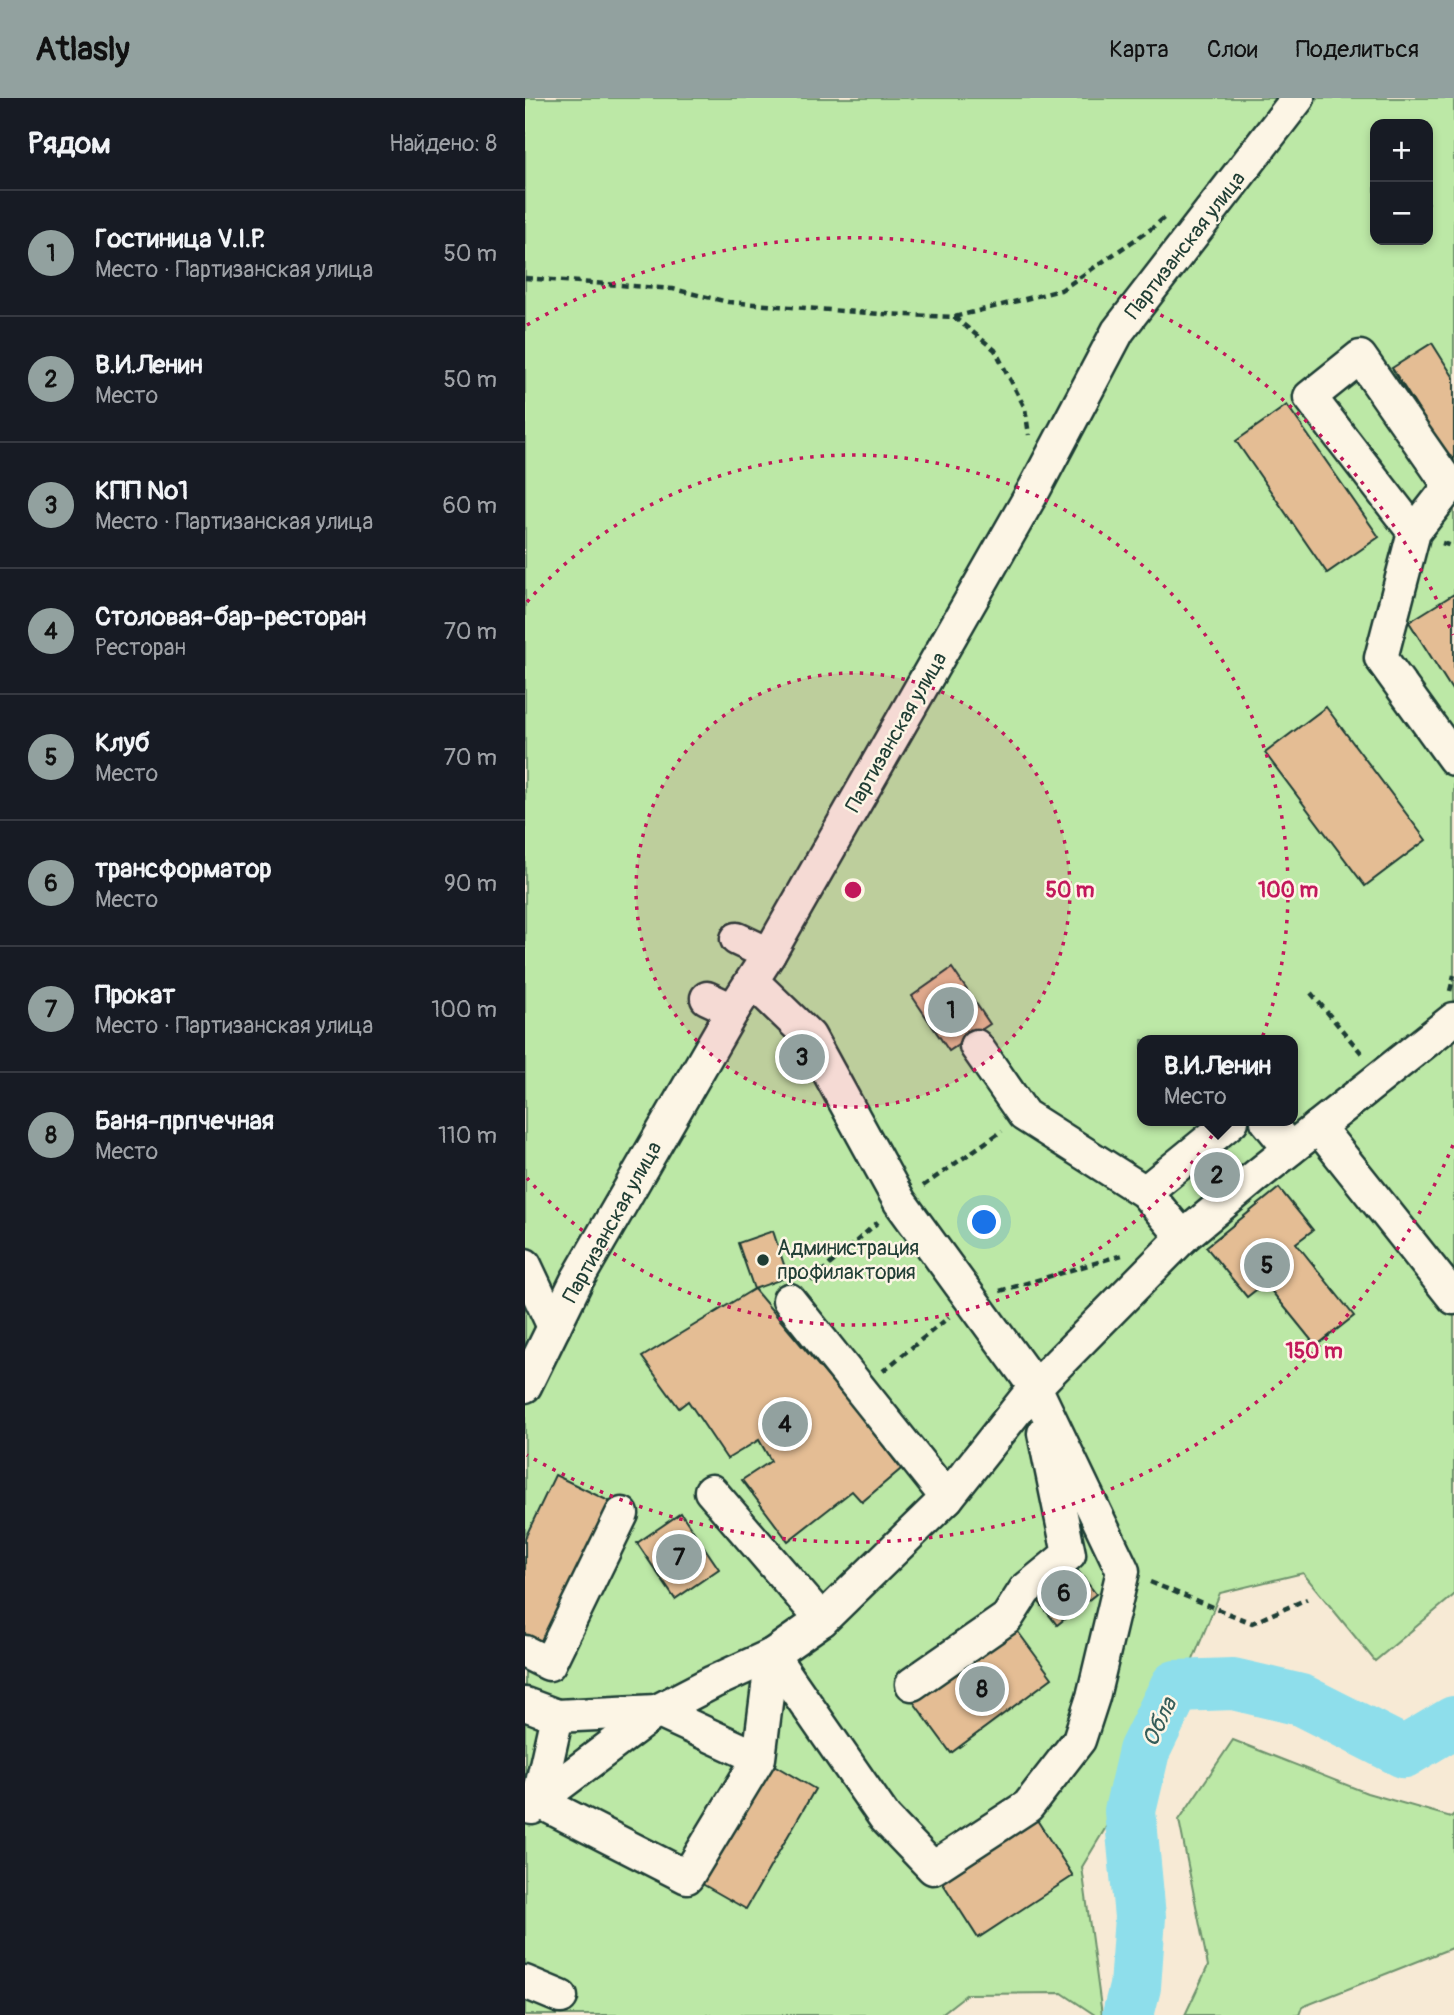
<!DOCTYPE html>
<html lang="ru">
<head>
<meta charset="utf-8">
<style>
  :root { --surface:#171b24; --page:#20242c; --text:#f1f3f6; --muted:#9ea1a6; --line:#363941; --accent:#92a19f }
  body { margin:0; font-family:Pangolin,sans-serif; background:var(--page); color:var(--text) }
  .controls { position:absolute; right:21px; top:21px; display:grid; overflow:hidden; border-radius:14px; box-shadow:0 4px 10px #0003 }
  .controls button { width:63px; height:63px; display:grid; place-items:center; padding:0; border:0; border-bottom:2px solid var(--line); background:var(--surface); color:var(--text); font:35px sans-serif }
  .you { position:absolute; left:460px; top:1125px; width:24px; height:24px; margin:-18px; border:5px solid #fff; border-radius:50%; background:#1a73e8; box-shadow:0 0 0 10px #1a73e833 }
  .badge { display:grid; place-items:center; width:46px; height:46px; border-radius:50%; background:var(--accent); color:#111; font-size:23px; font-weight:700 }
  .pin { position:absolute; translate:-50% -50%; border:4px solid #fff; box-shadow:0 2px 7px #0006 }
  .popup { position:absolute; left:612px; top:937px; width:161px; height:91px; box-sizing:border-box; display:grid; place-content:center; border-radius:14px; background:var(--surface); filter:drop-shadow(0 2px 5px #0005); font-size:23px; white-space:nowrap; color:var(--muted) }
  .popup b { font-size:26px; color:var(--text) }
  .popup::after { content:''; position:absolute; left:50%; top:100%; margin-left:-14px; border:14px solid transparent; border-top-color:var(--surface) }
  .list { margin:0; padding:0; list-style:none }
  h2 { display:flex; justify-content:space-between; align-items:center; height:91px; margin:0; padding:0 28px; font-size:30px }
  h2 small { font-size:23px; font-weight:400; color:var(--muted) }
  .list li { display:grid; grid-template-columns:46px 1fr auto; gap:21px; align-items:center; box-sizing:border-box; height:126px; padding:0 28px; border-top:2px solid var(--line) }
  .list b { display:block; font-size:26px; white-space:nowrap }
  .list p { margin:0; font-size:23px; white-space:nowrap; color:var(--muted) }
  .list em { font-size:23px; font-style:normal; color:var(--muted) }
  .map { position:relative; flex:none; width:929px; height:1917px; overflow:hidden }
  header { display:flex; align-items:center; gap:42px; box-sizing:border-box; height:98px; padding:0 35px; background:var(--accent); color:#111 }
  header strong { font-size:33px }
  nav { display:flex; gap:38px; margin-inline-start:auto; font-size:24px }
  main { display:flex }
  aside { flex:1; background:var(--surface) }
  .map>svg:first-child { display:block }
  .green { fill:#bce8a6; stroke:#6e926d; stroke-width:2; fill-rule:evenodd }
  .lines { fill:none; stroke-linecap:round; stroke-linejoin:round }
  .river { stroke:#8edeeb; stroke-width:52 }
  .building { fill:#e4bd94; stroke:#1f3d34; stroke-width:2 }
  .minor-casing { stroke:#1f3d34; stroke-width:37 }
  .path { stroke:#1f3d34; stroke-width:4.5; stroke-dasharray:7 5; stroke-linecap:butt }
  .minor { stroke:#fcf5e5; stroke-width:32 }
  .ring { fill:none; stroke:#c2185b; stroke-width:3.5; stroke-dasharray:3.5 7 }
  .poi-dot { fill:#1f3d34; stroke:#fcf5e5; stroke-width:2.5 }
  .labels { text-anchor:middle; stroke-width:5; stroke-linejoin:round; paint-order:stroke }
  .street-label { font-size:21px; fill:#1f3d34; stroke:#fcf5e5 }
  .poi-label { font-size:21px; fill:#1f3d34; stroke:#fcf5e5; text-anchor:start }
  .water-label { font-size:23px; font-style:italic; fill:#355d59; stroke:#fcf5e5 }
  .centre { fill:#c2185b; stroke:#fcf5e5; stroke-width:3.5 }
  .ring-label { font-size:21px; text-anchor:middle; font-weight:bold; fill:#c2185b; stroke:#fcf5e5; stroke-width:5; stroke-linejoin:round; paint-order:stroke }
</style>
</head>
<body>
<header>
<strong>Atlasly</strong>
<nav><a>Карта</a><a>Слои</a><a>Поделиться</a></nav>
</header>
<main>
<aside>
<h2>Рядом<small>Найдено: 8</small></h2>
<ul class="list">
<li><span class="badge">1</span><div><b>Гостиница V.I.P.</b><p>Место · Партизанская улица</p></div><em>50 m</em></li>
<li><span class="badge">2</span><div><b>В.И.Ленин</b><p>Место</p></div><em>50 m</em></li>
<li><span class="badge">3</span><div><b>КПП №1</b><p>Место · Партизанская улица</p></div><em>60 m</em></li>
<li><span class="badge">4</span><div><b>Столовая-бар-ресторан</b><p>Ресторан</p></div><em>70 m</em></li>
<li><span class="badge">5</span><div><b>Клуб</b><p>Место</p></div><em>70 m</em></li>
<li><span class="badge">6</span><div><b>трансформатор</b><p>Место</p></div><em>90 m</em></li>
<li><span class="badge">7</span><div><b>Прокат</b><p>Место · Партизанская улица</p></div><em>100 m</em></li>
<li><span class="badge">8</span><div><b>Баня-прпчечная</b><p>Место</p></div><em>110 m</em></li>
</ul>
</aside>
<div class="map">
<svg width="929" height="1917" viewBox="0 0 929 1917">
  <rect width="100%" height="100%" fill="#f7ead5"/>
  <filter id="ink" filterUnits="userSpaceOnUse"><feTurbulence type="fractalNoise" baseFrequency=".0143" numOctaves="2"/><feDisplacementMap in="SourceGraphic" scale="14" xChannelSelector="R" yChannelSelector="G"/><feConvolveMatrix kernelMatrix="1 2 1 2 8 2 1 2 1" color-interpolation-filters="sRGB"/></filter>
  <g filter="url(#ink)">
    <g class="green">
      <path d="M0,0H929V1497L850,1563L778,1475L695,1495L640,1631L557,1769L577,1917H570L537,1895L442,1896L415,1917H0ZM850,26H903V142H850ZM617,942H767V1023H617Z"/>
      <path d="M708,1642L842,1695L926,1719L929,1716V1849L777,1909L774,1917H660L683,1868L654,1722Z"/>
    </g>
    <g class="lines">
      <path class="river" d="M603,1917L610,1889L615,1819L605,1713L619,1653L651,1588L708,1586L776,1602L879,1654L929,1624"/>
    </g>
    <g class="building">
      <path d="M907,245L929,280V368L867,270Z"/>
      <path d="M762,307L854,439L802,475L711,343Z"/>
      <path d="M929,496V595L884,524Z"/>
      <path d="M801,609L901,742L840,788L740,655Z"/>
      <path d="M427,870L465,926L424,953L387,898Z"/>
      <path d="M284,938L298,964L269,980L255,954Z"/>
      <path d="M754,1090L788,1132L771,1145L829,1218L791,1248L740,1185L722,1199L681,1149Z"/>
      <path d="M248,1133L263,1179L229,1191L213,1145Z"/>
      <path d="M229,1191L325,1305L376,1371L337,1404L327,1393L263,1443L217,1382L246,1363L234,1342L202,1361L163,1303L154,1310L117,1259Z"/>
      <path d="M30,1377L92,1407L20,1558L0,1548V1440Z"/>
      <path d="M156,1415L194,1471L150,1501L112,1445Z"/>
      <path d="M546,1464L571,1496L532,1527L507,1495Z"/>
      <path d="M488,1527L527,1580L426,1655L387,1602Z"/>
      <path d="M242,1663L290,1691L221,1811L172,1783Z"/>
      <path d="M503,1708L548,1778L453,1840L408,1770Z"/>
    </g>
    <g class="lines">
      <g class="minor-casing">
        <g id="minor">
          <path d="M889,434L925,388L835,259L785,299L889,434L856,560L929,661"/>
          <path d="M212,841L244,856"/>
          <path d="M227,883L284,938L375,1104L510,1289L598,1473L568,1599L554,1642L503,1708L408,1770L360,1720L247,1557"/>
          <path d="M182,900L208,912"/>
          <path d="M451,948L499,1017L620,1094L658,1139"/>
          <path d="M742,1023L765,1051"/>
          <path d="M793,1029L929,1200"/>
          <path d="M620,1094L707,1023"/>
          <path d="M0,1167L29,1229"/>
          <path d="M264,1202L422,1400"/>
          <path d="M0,1288L52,1182L208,912L244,856L510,390L593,233L773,0"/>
          <path d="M186,1393L297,1522"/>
          <path d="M0,1554L24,1566L97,1416"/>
          <path d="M387,1586L482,1520L500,1492L544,1456L519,1335"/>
          <path d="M0,1606L32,1618L132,1613L188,1584L247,1557L297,1522L422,1400L510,1289L658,1139L730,1079L929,921"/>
          <path d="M234,1660L162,1779L13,1703L132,1613L234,1660L247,1557"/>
          <path d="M7,1710L13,1703L32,1618"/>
          <path d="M0,1884L36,1899"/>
        </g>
      </g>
      <g class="path">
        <path d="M0,180L148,191L203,204L356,216L429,219L536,192L626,131L640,119"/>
        <path d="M429,219L470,252L500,310L504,337"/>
        <path d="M917,445L929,449"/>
        <path d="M925,893L929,877"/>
        <path d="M786,895L838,957"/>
        <path d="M398,1088L477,1033"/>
        <path d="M286,1183L353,1124"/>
        <path d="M475,1193L597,1157"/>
        <path d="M358,1273L424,1219"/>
        <path d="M625,1484L727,1525L782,1501"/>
      </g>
      <use href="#minor" class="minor"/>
    </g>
  </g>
  <circle cx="328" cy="792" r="217" fill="#c2185b" fill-opacity=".12"/>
  <g class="ring">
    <circle cx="328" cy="792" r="217"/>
    <path d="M2 504A435 435 0 1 1 2 1080"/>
    <path d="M928 1047A652 652 0 0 1 2 1357M2 227A652 652 0 0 1 928 537"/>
  </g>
  <circle class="poi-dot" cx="238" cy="1162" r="7"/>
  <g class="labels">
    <g class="street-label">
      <text transform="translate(660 147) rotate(-52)" y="7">Партизанская улица</text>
      <text transform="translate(371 634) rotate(-60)" y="7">Партизанская улица</text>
      <text transform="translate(87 1124) rotate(-61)" y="7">Партизанская улица</text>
    </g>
    <g class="poi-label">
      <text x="252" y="1157">Администрация<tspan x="252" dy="24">профилактория</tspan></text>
    </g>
    <g class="water-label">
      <text transform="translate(634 1624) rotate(-65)" y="8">Обла</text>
    </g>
  </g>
  <circle cx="328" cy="792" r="10" class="centre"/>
  <g class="ring-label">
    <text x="545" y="799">50 m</text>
    <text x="763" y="799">100 m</text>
    <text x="789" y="1260">150 m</text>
  </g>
</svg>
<div class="controls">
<button>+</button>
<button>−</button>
</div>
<div class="you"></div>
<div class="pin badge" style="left:426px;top:912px">1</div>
<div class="pin badge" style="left:692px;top:1077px">2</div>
<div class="popup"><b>В.И.Ленин</b>Место</div>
<div class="pin badge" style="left:277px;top:959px">3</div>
<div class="pin badge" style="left:260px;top:1326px">4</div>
<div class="pin badge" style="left:742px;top:1167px">5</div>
<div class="pin badge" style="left:539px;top:1495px">6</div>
<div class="pin badge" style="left:154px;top:1459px">7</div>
<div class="pin badge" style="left:457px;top:1591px">8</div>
</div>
</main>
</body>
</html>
